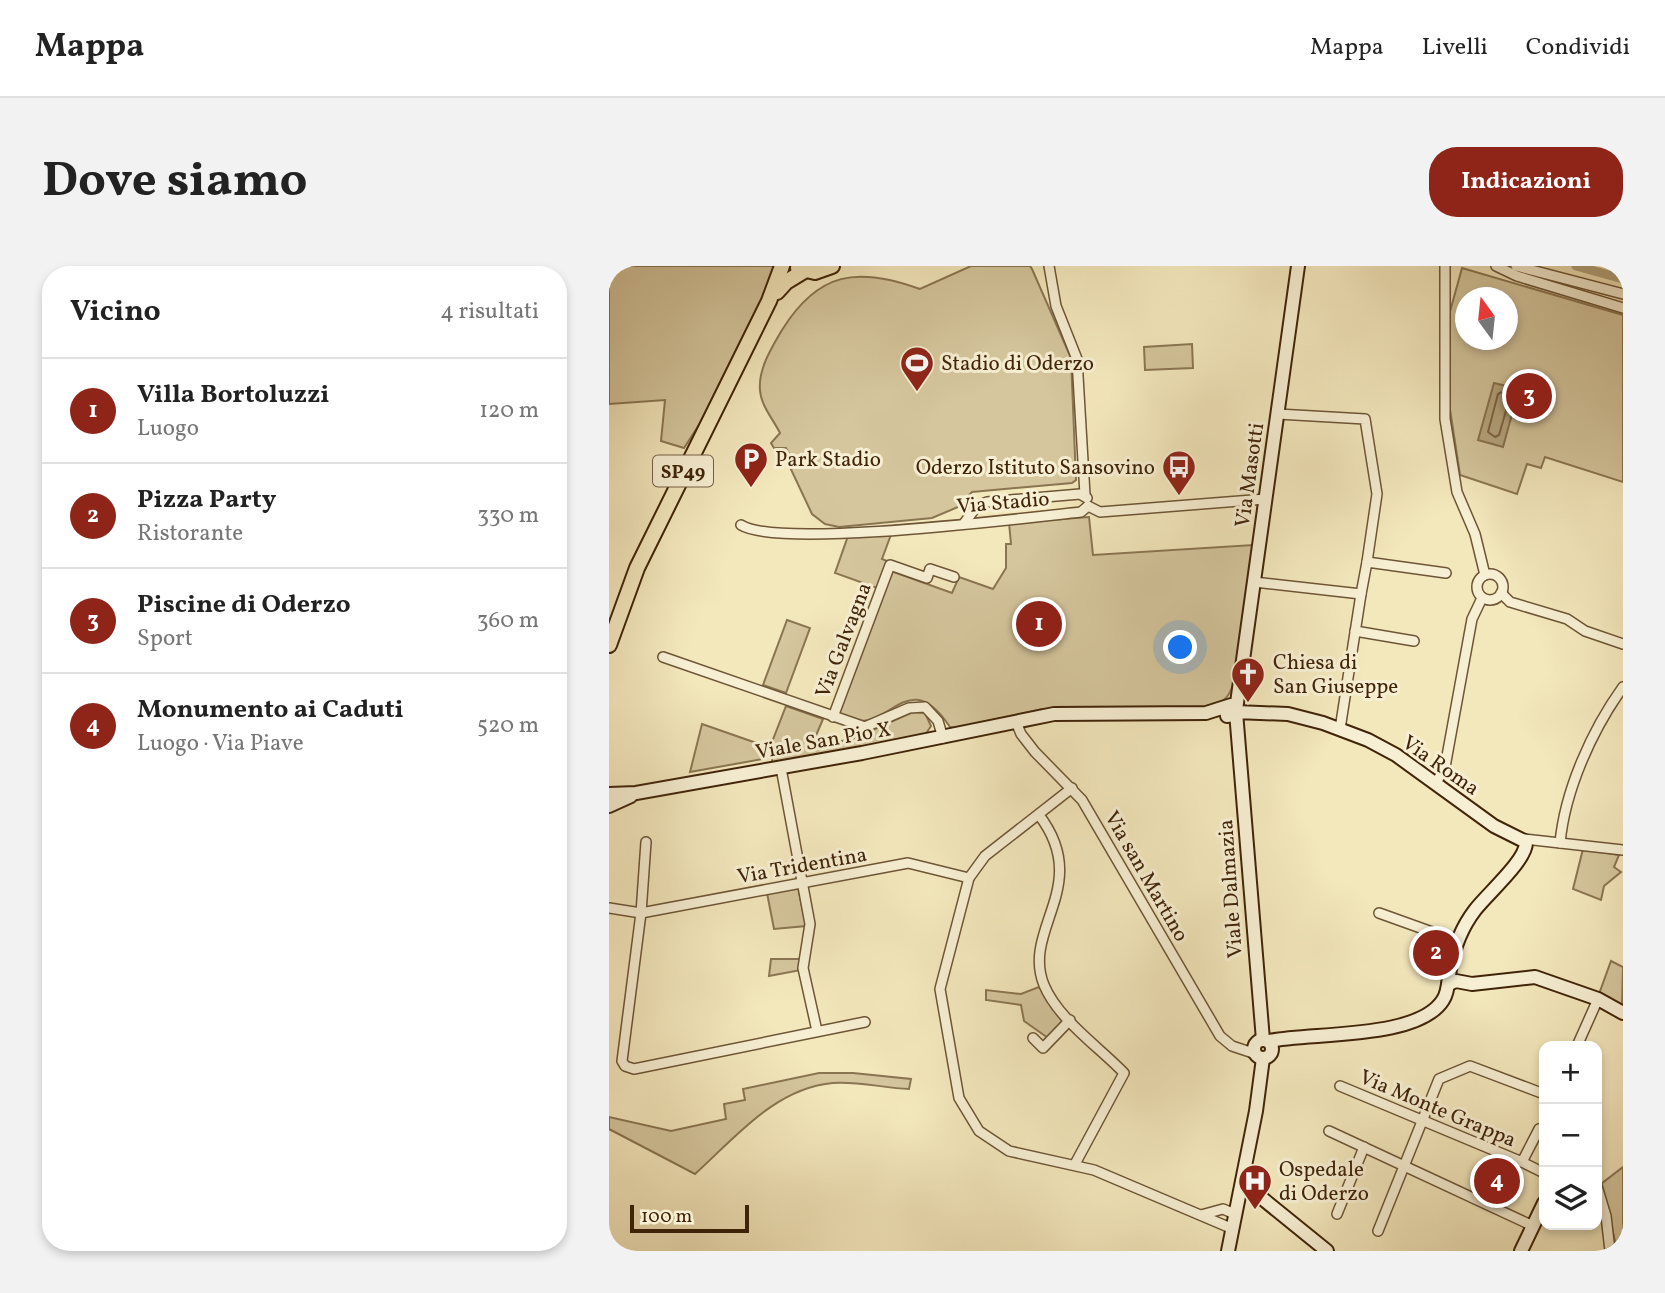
<!DOCTYPE html>
<html lang="it">
<head>
<meta charset="utf-8">
<style>
  :root { --surface:#fff; --page:#f2f2f2; --text:#222; --muted:#767676; --line:#e0e0e0; --accent:#8f2418 }
  body { margin:0; font-family:Vollkorn,serif; background:var(--page); color:var(--text) }
  .controls { position:absolute; right:21px; bottom:21px; display:grid; overflow:hidden; border-radius:14px; box-shadow:0 4px 10px #0003 }
  .controls button { width:63px; height:63px; display:grid; place-items:center; padding:0; border:0; border-bottom:2px solid var(--line); background:var(--surface); color:var(--text); font:35px sans-serif }
  .compass { position:absolute; left:846px; top:21px; width:63px; height:63px; border-radius:50%; background:var(--surface); box-shadow:0 4px 10px #0003; rotate:345deg }
  .scale { position:absolute; left:21px; bottom:18px; width:119px; box-sizing:border-box; padding-left:7px; border:4px solid #402408; border-top:0; font-size:19px; line-height:24px; white-space:nowrap; color:#402408; -webkit-text-stroke:5px #f7efd3; paint-order:stroke }
  .you { position:absolute; left:572px; top:382px; width:24px; height:24px; margin:-18px; border:5px solid #fff; border-radius:50%; background:#1a73e8; box-shadow:0 0 0 10px #1a73e833 }
  .badge { display:grid; place-items:center; width:46px; height:46px; border-radius:50%; background:var(--accent); color:#fff; font-size:23px; font-weight:700 }
  .pin { position:absolute; translate:-50% -50%; border:4px solid #fff; box-shadow:0 2px 7px #0006 }
  .list { margin:0; padding:0; list-style:none }
  h2 { display:flex; justify-content:space-between; align-items:center; height:91px; margin:0; padding:0 28px; font-size:30px }
  h2 small { font-size:23px; font-weight:400; color:var(--muted) }
  .list li { display:grid; grid-template-columns:46px 1fr auto; gap:21px; align-items:center; box-sizing:border-box; height:105px; padding:0 28px; border-top:2px solid var(--line) }
  .list b { display:block; font-size:26px; white-space:nowrap }
  .list p { margin:0; font-size:23px; white-space:nowrap; color:var(--muted) }
  .list em { font-size:23px; font-style:normal; color:var(--muted) }
  .icon { flex:none; width:38px; height:38px; fill:none; stroke:currentColor; stroke-width:2; stroke-linecap:round; stroke-linejoin:round }
  .map { position:relative; flex:none; width:1014px; height:985px; overflow:hidden; border-radius:28px }
  header { display:flex; align-items:center; gap:42px; box-sizing:border-box; height:98px; padding:0 35px; background:var(--surface); border-bottom:2px solid var(--line) }
  header strong { font-size:33px }
  nav { display:flex; gap:38px; margin-inline-start:auto; font-size:24px }
  .intro { display:flex; align-items:center; justify-content:space-between; box-sizing:border-box; height:168px; padding:0 42px }
  h1 { margin:0; font-size:49px }
  .button { padding:18px 32px; border-radius:28px; background:var(--accent); color:#fff; font-size:24px; font-weight:700 }
  main { display:flex; gap:42px; padding:0 42px }
  aside { flex:1; background:var(--surface); border-radius:28px; box-shadow:0 4px 10px #0003 }
  .map>svg:first-child { display:block }
  .green { fill:#d5c69d; stroke:#8a7552; stroke-width:2; fill-rule:evenodd }
  .water { fill:#b6a57f; stroke:#87714f; stroke-width:2 }
  .lines { fill:none; stroke-linecap:round; stroke-linejoin:round }
  .shore { stroke:#7b6444; stroke-width:2 }
  .canal { stroke:#b6a57f; stroke-width:9 }
  .street-casing { stroke:#6d5535; stroke-width:12 }
  .secondary-casing { stroke:#402408; stroke-width:16 }
  .primary-casing { stroke:#402408; stroke-width:18 }
  .street { stroke:#f7efd3; stroke-width:9 }
  .secondary { stroke:#f7efd3; stroke-width:12 }
  .primary { stroke:#f3e7bc; stroke-width:14 }
  .labels { text-anchor:middle; stroke-width:6; stroke-linejoin:round; paint-order:stroke }
  .shield { fill:#f7efd3; stroke:#776145; stroke-width:2 }
  .shield-label { font-size:19px; font-weight:bold; fill:#402408 }
  .poi-label { font-size:21px; fill:#402408; stroke:#f7efd3; text-anchor:start }
  .street-label { font-size:21px; fill:#402408; stroke:#f7efd3 }
</style>
</head>
<body>
<header>
<strong>Mappa</strong>
<nav><a>Mappa</a><a>Livelli</a><a>Condividi</a></nav>
</header>
<div class="intro"><h1>Dove siamo</h1><a class="button">Indicazioni</a></div>
<main>
<aside>
<h2>Vicino<small>4 risultati</small></h2>
<ul class="list">
<li><span class="badge">1</span><div><b>Villa Bortoluzzi</b><p>Luogo</p></div><em>120 m</em></li>
<li><span class="badge">2</span><div><b>Pizza Party</b><p>Ristorante</p></div><em>330 m</em></li>
<li><span class="badge">3</span><div><b>Piscine di Oderzo</b><p>Sport</p></div><em>360 m</em></li>
<li><span class="badge">4</span><div><b>Monumento ai Caduti</b><p>Luogo · Via Piave</p></div><em>520 m</em></li>
</ul>
</aside>
<div class="map">
<svg width="1014" height="985" viewBox="0 0 1014 985">
  <rect width="100%" height="100%" fill="#f3e7bc"/>
  <filter id="stains"><feTurbulence type="fractalNoise" baseFrequency=".00286" numOctaves="4"/><feColorMatrix values="0 0 0 0 .2 0 0 0 0 .09 0 0 0 0 .02 0 0 0 .5 -.17"/></filter>
  <radialGradient id="worn" r=".72"><stop offset=".6" stop-color="#630" stop-opacity="0"/><stop offset="1" stop-color="#630" stop-opacity=".3"/></radialGradient>
  <g class="green">
    <path d="M0,0H173L117,117L75,182L52,175L56,134L0,138Z"/>
    <path d="M362,0H421L423,3L462,92L467,214L463,217L363,226L349,241L323,252L230,261L216,258L203,248L179,197L182,192L177,182H165L162,177L171,167C164,153 152,140 151,124C149,103 163,81 173,64C209,6 248,0 311,23Z"/>
    <path d="M853,2L1014,49V216L936,191L932,202L918,198L908,228L851,209L837,117L839,53ZM856,32H898V74H856Z"/>
    <path d="M583,78L584,102L536,104L535,81Z"/>
    <path d="M480,251L484,289L644,279L624,419C619,434 611,439 596,443H433L347,462L341,461C295,392 279,479 230,448L282,305L343,327L350,311L384,323L397,302V278H402L400,257Z"/>
    <path d="M283,266L273,293L278,295L268,322L226,307L239,270Z"/>
    <path d="M178,354L201,362L177,427L154,419Z"/>
    <path d="M177,440L214,453L206,472L207,481L246,472L304,446L316,447L322,460L316,469L163,498V476Z"/>
    <path d="M93,458L156,480L154,493L81,506Z"/>
    <path d="M974,583L1010,589L1005,601L1012,606L995,620L992,634L964,623Z"/>
    <path d="M189,621L197,660L165,663L158,627Z"/>
    <path d="M162,693H191L192,704L160,710Z"/>
    <path d="M1002,695L1014,701L1013,740L990,728Z"/>
    <path d="M430,721L457,753L439,772L415,755L412,739L377,734V724L412,728Z"/>
    <path d="M210,807H244L302,813L300,823C275,822 248,815 224,817C166,822 126,872 86,908L0,863V851L62,865L117,853L115,838L136,834L134,823Z"/>
    <path d="M1014,901V983L1007,979L992,918Z"/>
  </g>
  <path class="water" d="M885,117L910,123L894,181L869,174Z"/>
  <g class="lines">
    <path class="shore" d="M893,126L901,131L890,169L886,171L879,166L889,128Z"/>
    <path class="canal" d="M967,0L1014,13"/>
    <g class="street-casing">
      <g id="street">
        <path d="M440,0L447,40L468,93L476,229"/>
        <path d="M836,0V153L848,226L866,268L876,309"/>
        <path d="M887,0L908,10L1014,42"/>
        <path d="M907,0L1014,28"/>
        <path d="M669,148L756,153L768,228L758,296"/>
        <path d="M479,240L491,246L656,233"/>
        <path d="M356,256L368,240L378,236L471,228L478,232"/>
        <path d="M132,259C170,283 414,252 472,246L479,240"/>
        <circle cx="881" cy="321" r="13"/>
        <path d="M645,316L752,328L758,296L837,307"/>
        <path d="M892,327L901,336L958,353L976,365L1014,378"/>
        <path d="M746,365L805,375"/>
        <path d="M54,391L256,461L300,442L316,441L329,455L334,472"/>
        <path d="M224,451L281,299L318,312L321,303L345,311"/>
        <path d="M407,456L412,468L426,486L473,534L611,770L623,780L647,788"/>
        <path d="M731,463L752,328"/>
        <path d="M172,502L201,658L194,702L208,765"/>
        <path d="M827,517L836,501L863,353L873,332"/>
        <path d="M463,522L376,590L360,612L331,723L350,832L370,865L400,885L485,904L624,963"/>
        <path d="M430,549C484,620 412,663 435,719C449,753 490,781 515,807L466,898"/>
        <path d="M915,573L1014,584"/>
        <path d="M37,576L32,647L13,795L16,800L25,803L256,756"/>
        <path d="M951,577C956,524 983,464 1014,421"/>
        <path d="M0,642L32,647L299,597L360,612"/>
        <path d="M770,647L848,675"/>
        <path d="M424,772L434,782L461,754"/>
        <path d="M968,780L989,733"/>
        <path d="M731,820L913,896"/>
        <path d="M935,861L930,863L913,896L935,907"/>
        <path d="M720,865L924,960"/>
        <path d="M988,920L997,950L1001,985"/>
        <path d="M728,948L755,881"/>
        <path d="M592,949L614,943L626,948"/>
        <path d="M769,965L830,813L861,800L935,828"/>
      </g>
    </g>
    <g class="secondary-casing">
      <g id="secondary">
        <path d="M627,444L689,0"/>
        <path d="M0,528L27,527L253,487L445,448L597,447L622,439L626,442V449L618,450L617,441"/>
        <path d="M0,540L22,530"/>
        <path d="M840,718L847,715L863,718L926,711L989,733L1014,747"/>
        <path d="M654,774L627,446L679,448L714,457L759,474L787,489L885,560L917,576C918,594 878,628 866,644C853,661 845,681 841,703C839,713 840,725 834,734C809,774 702,766 660,775"/>
        <circle cx="654" cy="783" r="9"/>
        <path d="M633,916L718,985"/>
        <path d="M619,985L647,845L654,792"/>
        <path d="M912,985L935,937"/>
      </g>
    </g>
    <g class="primary-casing">
      <g id="primary">
        <path d="M189,2L206,6L223,0"/>
        <path d="M168,26L177,16L195,5"/>
        <path d="M0,379L28,302L160,35L173,0"/>
      </g>
    </g>
    <use href="#street" class="street"/>
    <use href="#secondary" class="secondary"/>
    <use href="#primary" class="primary"/>
  </g>
  <defs>
    <g id="stadium-pin" transform="scale(1.75)"><path d="M0 17L-7.5 6A9.5 9.5 0 1 1 7.5 6Z" fill="#8f2418" stroke="#f7efd3"/><path d="M0-5a6.5 5 0 1 0 0 10a6.5 5 0 1 0 0-10ZM-3.5-1.8h7v3.6h-7Z" fill="#fff"/></g>
    <g id="parking-pin" transform="scale(1.75)"><path d="M0 17L-7.5 6A9.5 9.5 0 1 1 7.5 6Z" fill="#8f2418" stroke="#f7efd3"/><path d="M-3.5-5.5H1a3.5 3.5 0 0 1 0 7H-1V5.5H-3.5ZM-1-3.4V-.6H.8a1.4 1.4 0 0 0 0-2.8Z" fill="#fff"/></g>
    <g id="bus-pin" transform="scale(1.75)"><path d="M0 17L-7.5 6A9.5 9.5 0 1 1 7.5 6Z" fill="#8f2418" stroke="#f7efd3"/><path d="M-5-6H5V4H4V6H2V4H-2V6H-4V4H-5ZM-3.5-4V0h7V-4ZM-3.5 1.2v1.5H-2V1.2ZM2 1.2v1.5H3.5V1.2Z" fill="#fff"/></g>
    <g id="church-pin" transform="scale(1.75)"><path d="M0 17L-7.5 6A9.5 9.5 0 1 1 7.5 6Z" fill="#8f2418" stroke="#f7efd3"/><path d="M-1.2-6h2.4v3.5h3.3v2.4h-3.3V6h-2.4V-.1h-3.3v-2.4h3.3Z" fill="#fff"/></g>
    <g id="hospital-pin" transform="scale(1.75)"><path d="M0 17L-7.5 6A9.5 9.5 0 1 1 7.5 6Z" fill="#8f2418" stroke="#f7efd3"/><path d="M-5-5h3v3.5h4V-5h3V5h-3V1.5h-4V5h-3Z" fill="#fff"/></g>
  </defs>
  <g fill-rule="evenodd">
    <use href="#stadium-pin" x="308" y="97"/>
    <use href="#parking-pin" x="142" y="193"/>
    <use href="#bus-pin" x="570" y="201"/>
    <use href="#church-pin" x="639" y="408"/>
    <use href="#hospital-pin" x="646" y="915"/>
  </g>
  <g class="labels">
    <rect class="shield" x="44" y="189.5" width="60" height="31" rx="5"/>
    <g class="shield-label">
      <text x="74" y="212">SP49</text>
    </g>
    <g class="poi-label">
      <text x="332" y="104">Stadio di Oderzo</text>
      <text x="166" y="200">Park Stadio</text>
      <text x="546" y="208" text-anchor="end">Oderzo Istituto Sansovino</text>
      <text x="664" y="403">Chiesa di<tspan x="664" dy="24">San Giuseppe</tspan></text>
      <text x="670" y="910">Ospedale<tspan x="670" dy="24">di Oderzo</tspan></text>
    </g>
    <g class="street-label">
      <text transform="translate(640 209) rotate(-82)" y="7">Via Masotti</text>
      <text transform="translate(394 236) rotate(-5)" y="7">Via Stadio</text>
      <text transform="translate(234 374) rotate(-69)" y="7">Via Galvagna</text>
      <text transform="translate(214 474) rotate(-10)" y="7">Viale San Pio X</text>
      <text transform="translate(832 499) rotate(35)" y="7">Via Roma</text>
      <text transform="translate(193 599) rotate(-10)" y="7">Via Tridentina</text>
      <text transform="translate(538 610) rotate(60)" y="7">Via san Martino</text>
      <text transform="translate(621 623) rotate(-94)" y="7">Viale Dalmazia</text>
      <text transform="translate(829 842) rotate(23)" y="7">Via Monte Grappa</text>
    </g>
  </g>
  <rect width="100%" height="100%" filter="url(#stains)"/>
  <rect width="100%" height="100%" fill="url(#worn)"/>
</svg>
<div class="controls">
<button>+</button>
<button>−</button>
<button><svg class="icon" aria-label="layers" viewBox="0 0 24 24"><path d="M12 4l9 5-9 5-9-5zM3 14l9 5 9-5"/></svg></button>
</div>
<svg class="compass" viewBox="-18 -18 36 36"><path d="M0-13l5 13h-10z" fill="#e53935"/><path d="M0 13l5-13h-10z" fill="#767676"/></svg>
<div class="scale">100 m</div>
<div class="you"></div>
<div class="pin badge" style="left:430px;top:358px">1</div>
<div class="pin badge" style="left:827px;top:687px">2</div>
<div class="pin badge" style="left:920px;top:130px">3</div>
<div class="pin badge" style="left:888px;top:915px">4</div>
</div>
</main>
</body>
</html>
